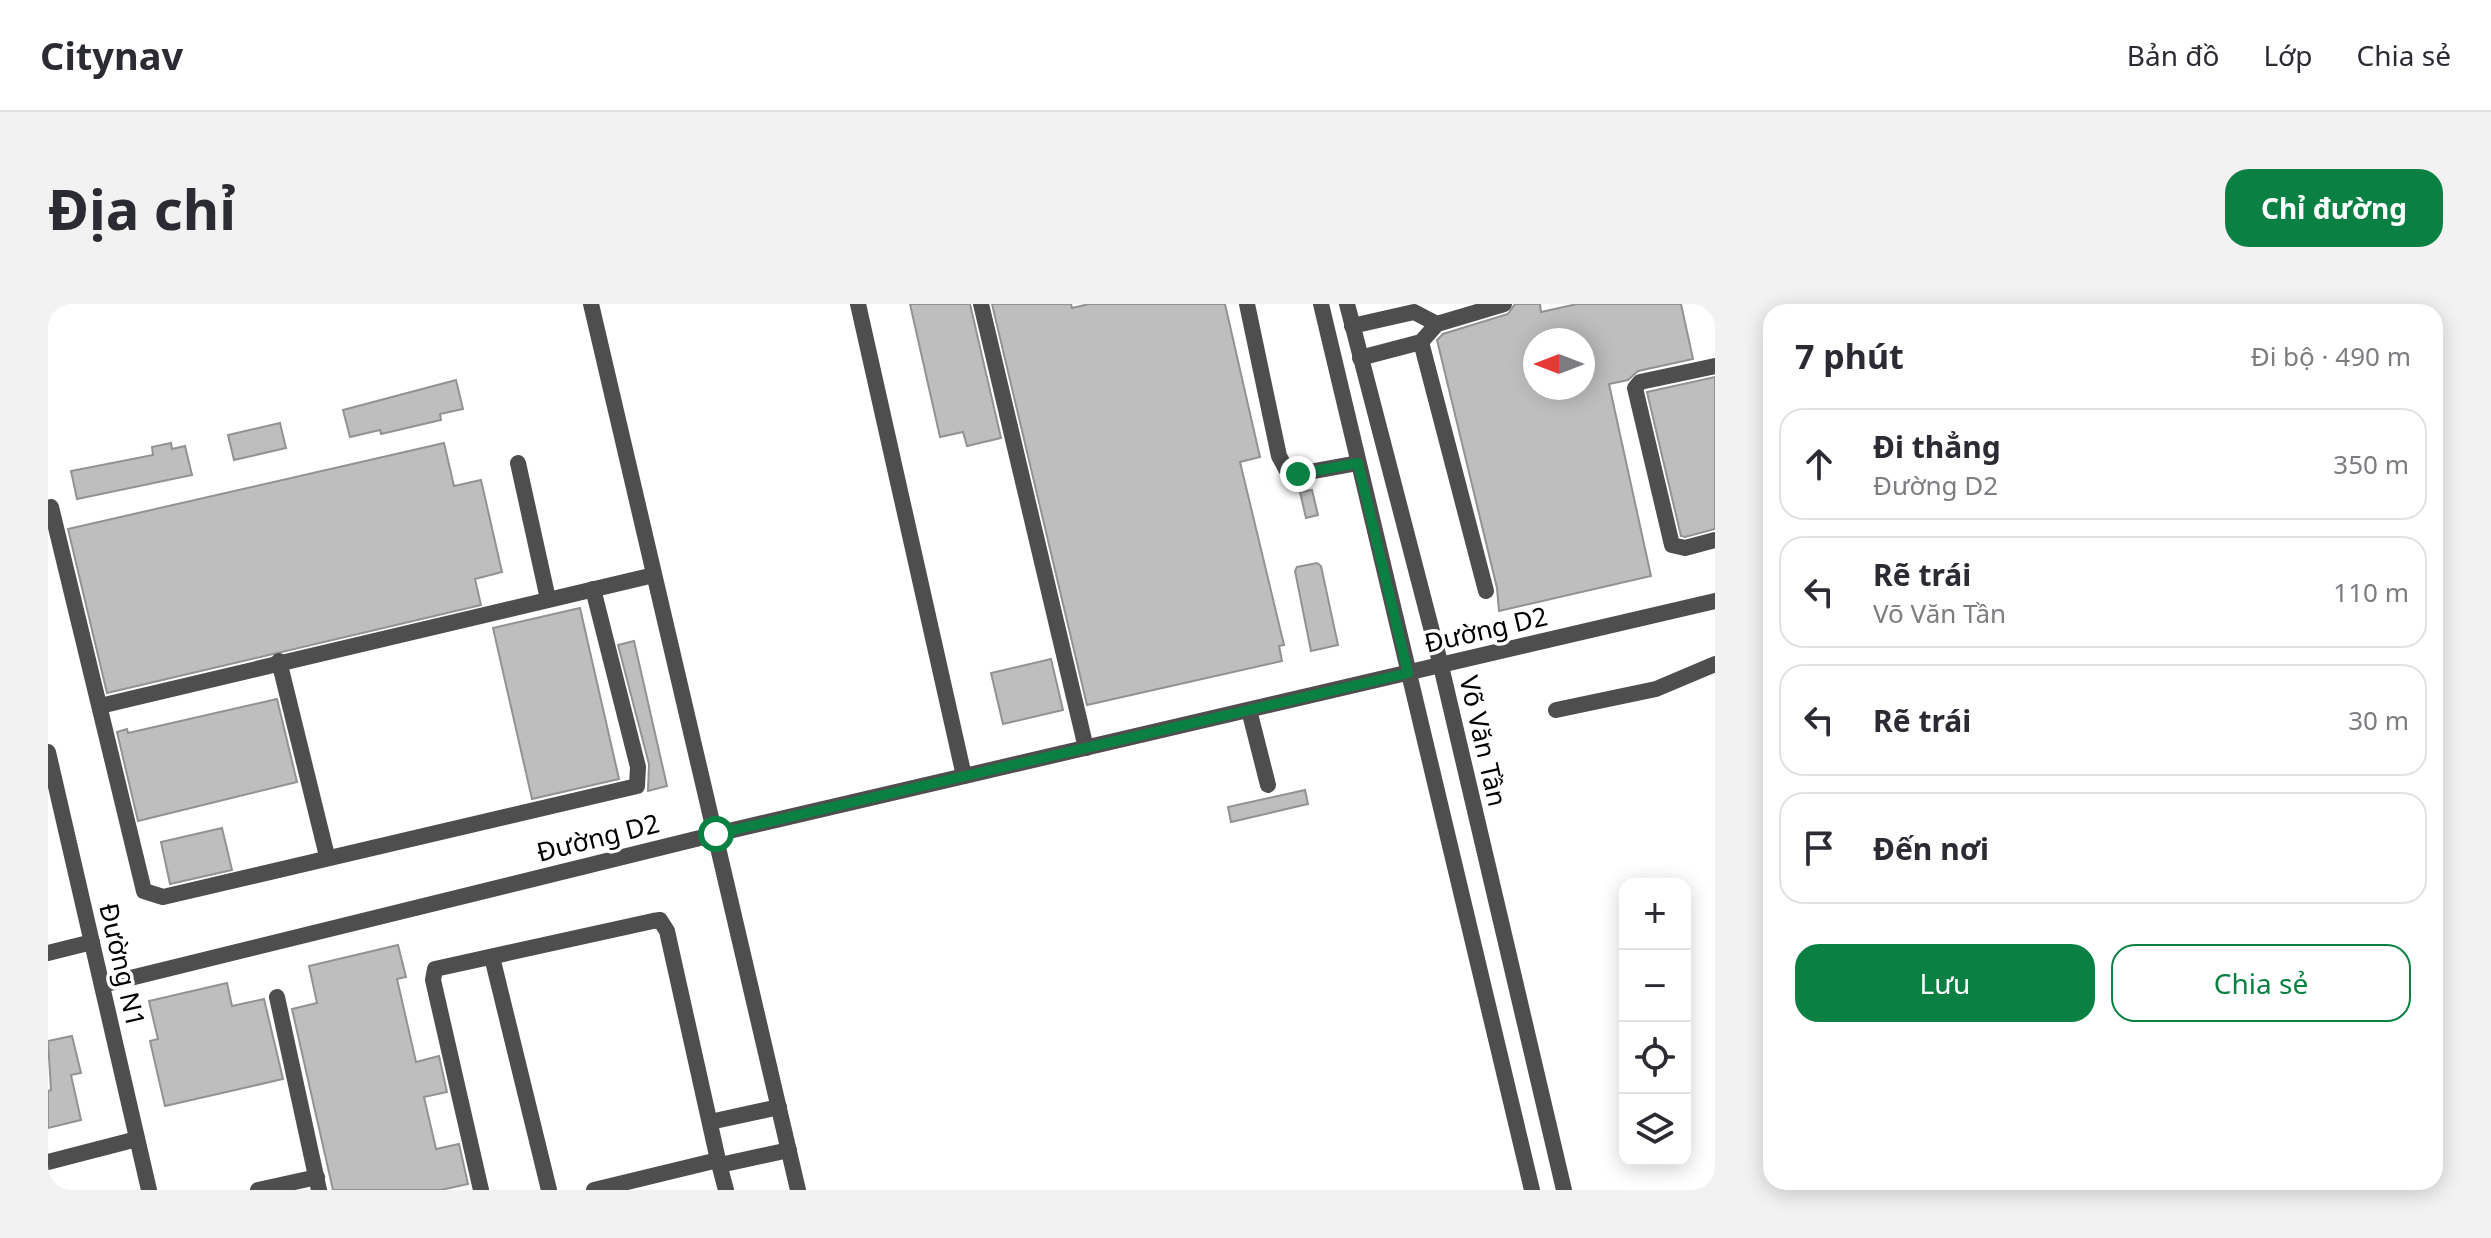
<!DOCTYPE html>
<html lang="vi">
<head>
<meta charset="utf-8">
<style>
  :root { --surface:#fff; --page:#f2f2f3; --text:#2b2b33; --muted:#7c7c81; --line:#e1e1e2; --accent:#0b8043 }
  body { margin:0; font-family:"Noto Sans",sans-serif; background:var(--page); color:var(--text) }
  .controls { position:absolute; right:24px; bottom:24px; display:grid; overflow:hidden; border-radius:16px; box-shadow:0 4px 20px #0003 }
  .controls button { width:72px; height:72px; display:grid; place-items:center; padding:0; border:0; border-bottom:2px solid var(--line); background:var(--surface); color:var(--text); font:40px sans-serif }
  .compass { position:absolute; left:1475px; top:24px; width:72px; height:72px; border-radius:50%; background:var(--surface); box-shadow:0 4px 20px #0003; rotate:270deg }
  .stop { position:absolute; width:24px; height:24px; margin:-18px; border:6px solid #0b8043; border-radius:50%; background:#fff }
  .stop.end { background:#0b8043; border-color:#fff; box-shadow:0 2px 8px #0008 }
  .list { margin:0; padding:0; list-style:none }
  h2 { display:flex; justify-content:space-between; align-items:center; height:104px; margin:0; padding:0 32px; font-size:34px }
  h2 small { font-size:26px; font-weight:400; color:var(--muted) }
  .list li { display:grid; grid-template-columns:52px 1fr auto; gap:24px; align-items:center; box-sizing:border-box; height:112px; margin:0 16px 16px; padding:0 16px; border:2px solid var(--line); border-radius:24px }
  .list b { display:block; font-size:30px; white-space:nowrap }
  .list p { margin:0; font-size:26px; white-space:nowrap; color:var(--muted) }
  .list em { font-size:26px; font-style:normal; color:var(--muted) }
  .actions { display:flex; gap:16px; padding:24px 32px }
  .actions a { flex:1; padding:18px 0; border:2px solid var(--accent); border-radius:24px; text-align:center; font-size:28px; color:var(--accent) }
  .actions .main { background:var(--accent); color:#fff }
  .icon { flex:none; width:44px; height:44px; fill:none; stroke:currentColor; stroke-width:2; stroke-linecap:round; stroke-linejoin:round }
  .map { position:relative; flex:none; width:1667px; height:886px; overflow:hidden; border-radius:24px }
  header { display:flex; align-items:center; gap:48px; box-sizing:border-box; height:112px; padding:0 40px; background:var(--surface); border-bottom:2px solid var(--line) }
  header strong { font-size:38px }
  nav { display:flex; gap:44px; margin-inline-start:auto; font-size:28px }
  .intro { display:flex; align-items:center; justify-content:space-between; box-sizing:border-box; height:192px; padding:0 48px }
  h1 { margin:0; font-size:56px }
  .button { padding:20px 36px; border-radius:24px; background:var(--accent); color:#fff; font-size:28px; font-weight:700 }
  main { display:flex; gap:48px; padding:0 48px }
  aside { flex:1; background:var(--surface); border-radius:24px; box-shadow:0 4px 20px #0003 }
  .map>svg:first-child { display:block }
  .building { fill:#bebebe; stroke:#929292; stroke-width:2; fill-rule:evenodd }
  .lines { fill:none; stroke-linecap:round; stroke-linejoin:round }
  .minor { stroke:#4e4e4e; stroke-width:16 }
  .route { stroke:#0b8043; stroke-width:10 }
  .labels { text-anchor:middle; stroke-width:7; stroke-linejoin:round; paint-order:stroke }
  .street-label { font-size:26px; fill:#000; stroke:#fff }
</style>
</head>
<body>
<header>
<strong>Citynav</strong>
<nav><a>Bản đồ</a><a>Lớp</a><a>Chia sẻ</a></nav>
</header>
<div class="intro"><h1>Địa chỉ</h1><a class="button">Chỉ đường</a></div>
<main>
<div class="map">
<svg width="1667" height="886" viewBox="0 0 1667 886">
  <rect width="100%" height="100%" fill="#fff"/>
  <g class="building">
    <path d="M862,0H922L953,134L919,142L915,128L892,133Z"/>
    <path d="M944,0H1023L1024,4L1041,0H1177L1212,153L1192,158L1236,341L1231,342L1234,357L1039,401Z"/>
    <path d="M1467,0H1492L1493,8L1529,0H1633L1645,55L1590,67L1580,76L1561,80L1603,272L1451,307L1449,284L1389,36L1395,30L1460,10ZM1487,36H1535V84H1487Z"/>
    <path d="M1667,73V225L1637,233L1633,232L1599,88Z"/>
    <path d="M408,76L415,105L392,110L393,116L333,130L332,126L302,133L295,106Z"/>
    <path d="M232,119L238,144L186,156L180,131Z"/>
    <path d="M123,139L124,145L137,142L144,171L29,195L23,167L105,151L104,143Z"/>
    <path d="M396,139L406,182L433,176L454,268L427,275L433,301L59,389L20,225Z"/>
    <path d="M1264,186L1270,211L1258,214L1252,188Z"/>
    <path d="M1269,259L1273,262L1290,341L1263,347L1247,267L1249,263Z"/>
    <path d="M532,304L571,475L484,495L445,324Z"/>
    <path d="M586,337L619,482L600,487L601,460L570,341Z"/>
    <path d="M1003,355L1015,406L955,420L943,369Z"/>
    <path d="M229,395L249,478L90,517L69,428L79,425L80,429Z"/>
    <path d="M1257,486L1260,500L1183,518L1180,503Z"/>
    <path d="M174,524L184,566L122,580L113,538Z"/>
    <path d="M350,641L358,673L349,675L368,758L391,752L399,788L376,793L388,845L411,840L420,880L393,886H285L244,705L269,699L261,662Z"/>
    <path d="M179,679L184,702L216,695L235,775L117,802L102,737L110,735L101,697Z"/>
    <path d="M24,732L33,769L23,771L33,816L0,824V787L3,786L0,737Z"/>
  </g>
  <g class="lines">
    <g class="minor">
      <path d="M543,0L750,886"/>
      <path d="M810,0L916,472"/>
      <path d="M933,0L1038,444"/>
      <path d="M1199,0L1231,152L1238,165L1250,170L1310,159"/>
      <path d="M1273,0L1484,886"/>
      <path d="M1299,0L1393,362L1516,886"/>
      <path d="M1304,22L1366,8L1389,20"/>
      <path d="M1373,38L1438,287"/>
      <path d="M1312,54L1373,38L1389,20L1456,0"/>
      <path d="M1667,62L1592,78L1587,84L1624,241L1637,244L1667,236"/>
      <path d="M470,159L500,295"/>
      <path d="M3,203L96,587L115,593L589,482L590,463L545,285"/>
      <path d="M231,357L279,552"/>
      <path d="M52,402L606,271"/>
      <path d="M1201,406L1220,481"/>
      <path d="M1508,406L1608,385L1667,360"/>
      <path d="M0,448L101,886"/>
      <path d="M0,649L44,638"/>
      <path d="M444,653L501,886"/>
      <path d="M54,681L668,530L1667,297"/>
      <path d="M229,693L271,886"/>
      <path d="M662,818L731,803"/>
      <path d="M0,858L89,835"/>
      <path d="M672,861L741,846"/>
      <path d="M210,886L269,873"/>
      <path d="M433,886L385,676L387,665L605,617L612,616L619,627L670,856"/>
      <path d="M546,886L670,856L678,886"/>
    </g>
  </g>
  <g class="lines">
    <path class="route" d="M668,530L1360,369L1310,159L1250,170"/>
  </g>
  <g class="labels">
    <g class="street-label">
      <text transform="translate(1438 326) rotate(-13)" y="9">Đường D2</text>
      <text transform="translate(1435 437) rotate(77)" y="9">Võ Văn Tần</text>
      <text transform="translate(550 534) rotate(-14)" y="9">Đường D2</text>
      <text transform="translate(74 661) rotate(77)" y="9">Đường N1</text>
    </g>
  </g>
</svg>
<div class="controls">
<button>+</button>
<button>−</button>
<button><svg class="icon" aria-label="locate" viewBox="0 0 24 24"><circle cx="12" cy="12" r="6"/><path d="M12 2v4M12 18v4M2 12h4M18 12h4"/></svg></button>
<button><svg class="icon" aria-label="layers" viewBox="0 0 24 24"><path d="M12 4l9 5-9 5-9-5zM3 14l9 5 9-5"/></svg></button>
</div>
<svg class="compass" viewBox="-18 -18 36 36"><path d="M0-13l5 13h-10z" fill="#e53935"/><path d="M0 13l5-13h-10z" fill="#7c7c81"/></svg>
<div class="stop" style="left:668px;top:530px"></div>
<div class="stop end" style="left:1250px;top:170px"></div>
</div>
<aside>
<h2>7 phút<small>Đi bộ · 490 m</small></h2>
<ul class="list">
<li><svg class="icon" aria-label="ahead" viewBox="0 0 24 24"><path d="M12 20V5M6 11l6-6 6 6"/></svg><div><b>Đi thẳng</b><p>Đường D2</p></div><em>350 m</em></li>
<li><svg class="icon" aria-label="left" viewBox="0 0 24 24"><path d="M17 20v-9H6M10 6l-5 5 5 5"/></svg><div><b>Rẽ trái</b><p>Võ Văn Tần</p></div><em>110 m</em></li>
<li><svg class="icon" aria-label="left" viewBox="0 0 24 24"><path d="M17 20v-9H6M10 6l-5 5 5 5"/></svg><div><b>Rẽ trái</b></div><em>30 m</em></li>
<li><svg class="icon" aria-label="arrive" viewBox="0 0 24 24"><path d="M6 21V4h12l-3 4 3 4H6"/></svg><div><b>Đến nơi</b></div></li>
</ul>
<div class="actions"><a class="main">Lưu</a><a>Chia sẻ</a></div>
</aside>
</main>
</body>
</html>
